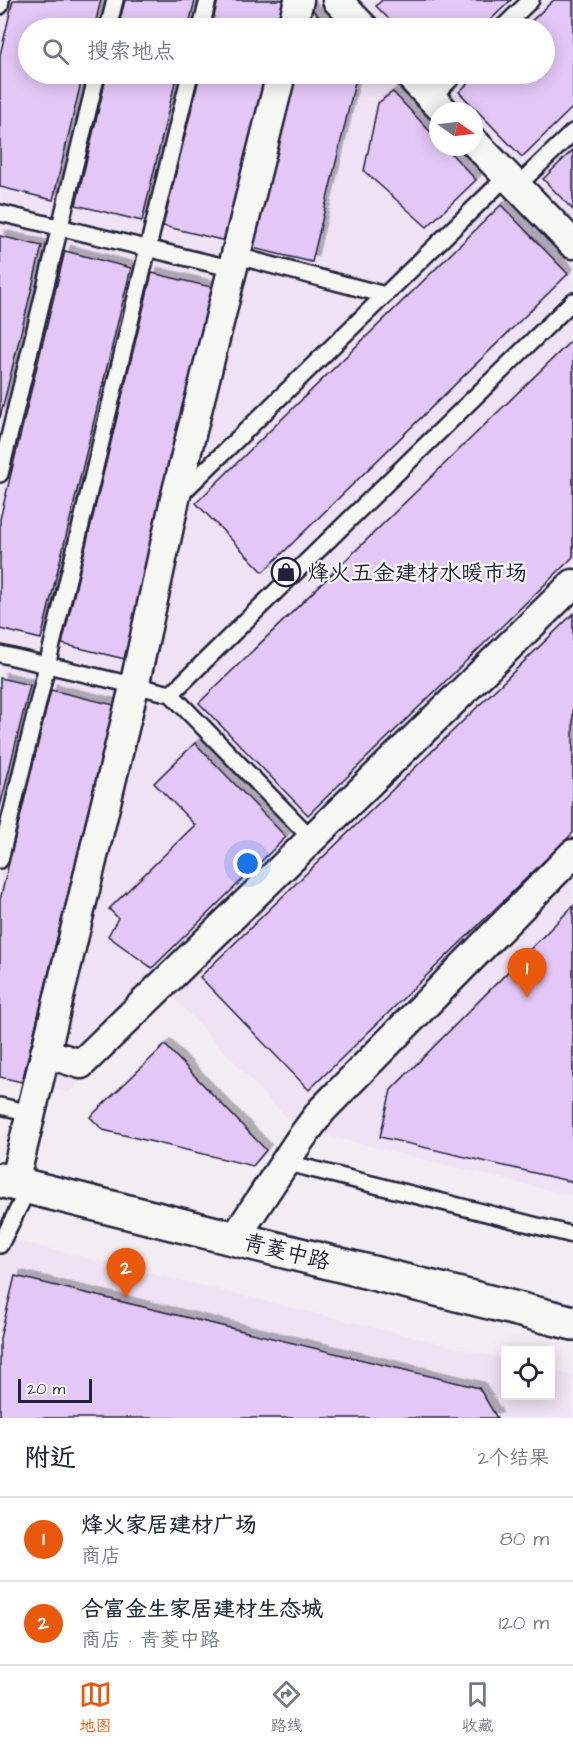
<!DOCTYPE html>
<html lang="zh">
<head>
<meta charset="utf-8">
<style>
  :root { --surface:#fff; --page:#f6f6f7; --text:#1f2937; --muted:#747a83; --line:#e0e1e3; --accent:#ea580c }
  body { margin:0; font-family:"Architects Daughter","LXGW WenKai TC",sans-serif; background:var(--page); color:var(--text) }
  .controls { position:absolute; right:18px; bottom:18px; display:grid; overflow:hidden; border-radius:0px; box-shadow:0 3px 15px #0003 }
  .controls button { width:54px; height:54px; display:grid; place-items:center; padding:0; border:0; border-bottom:2px solid var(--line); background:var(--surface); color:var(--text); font:30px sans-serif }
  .compass { position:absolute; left:429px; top:102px; width:54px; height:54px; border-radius:50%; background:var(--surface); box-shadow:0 3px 15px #0003; rotate:104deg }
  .scale { position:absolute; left:18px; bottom:15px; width:74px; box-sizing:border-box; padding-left:6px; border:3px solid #22223b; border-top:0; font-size:16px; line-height:21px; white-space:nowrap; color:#22223b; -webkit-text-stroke:4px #f6f6f2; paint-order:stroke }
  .you { position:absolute; left:248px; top:864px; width:21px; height:21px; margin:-15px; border:4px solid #fff; border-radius:50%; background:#1a73e8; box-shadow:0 0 0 9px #1a73e833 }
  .badge { display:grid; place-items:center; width:39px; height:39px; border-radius:50%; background:var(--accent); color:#fff; font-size:20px; font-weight:700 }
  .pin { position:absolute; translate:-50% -50px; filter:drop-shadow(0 2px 3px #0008) }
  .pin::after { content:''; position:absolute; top:32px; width:21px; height:18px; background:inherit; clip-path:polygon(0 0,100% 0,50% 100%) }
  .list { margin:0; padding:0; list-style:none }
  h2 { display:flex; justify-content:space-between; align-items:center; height:78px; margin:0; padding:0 24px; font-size:26px }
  h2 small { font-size:20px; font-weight:400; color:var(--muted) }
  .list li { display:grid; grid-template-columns:39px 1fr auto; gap:18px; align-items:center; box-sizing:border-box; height:84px; padding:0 24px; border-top:2px solid var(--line) }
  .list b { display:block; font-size:22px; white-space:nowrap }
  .list p { margin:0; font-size:20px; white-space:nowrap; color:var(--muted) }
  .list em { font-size:20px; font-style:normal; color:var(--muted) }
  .icon { flex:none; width:33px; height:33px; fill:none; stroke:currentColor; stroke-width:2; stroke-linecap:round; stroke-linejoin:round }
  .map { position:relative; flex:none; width:573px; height:1418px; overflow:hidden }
  .search { position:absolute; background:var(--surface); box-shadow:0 3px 15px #0003; left:18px; right:18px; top:18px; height:66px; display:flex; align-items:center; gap:15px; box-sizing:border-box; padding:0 21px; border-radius:33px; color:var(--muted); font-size:22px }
  .sheet { height:246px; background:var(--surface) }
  nav { display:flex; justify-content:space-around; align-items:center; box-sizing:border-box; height:84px; border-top:2px solid var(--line); background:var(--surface); font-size:16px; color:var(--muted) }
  nav a { display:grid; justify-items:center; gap:3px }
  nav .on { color:var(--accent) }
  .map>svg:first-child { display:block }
  .built { fill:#eee2f4; fill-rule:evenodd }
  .building { fill:#e3c7f6; stroke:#22223b; stroke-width:1.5; filter:url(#shadow) }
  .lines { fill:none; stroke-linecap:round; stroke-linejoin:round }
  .service-casing { stroke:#22223b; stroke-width:20 }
  .minor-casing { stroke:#22223b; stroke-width:33 }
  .tertiary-casing { stroke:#22223b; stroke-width:38 }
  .service { stroke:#f6f6f2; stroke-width:15 }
  .minor { stroke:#f6f6f2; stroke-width:28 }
  .tertiary { stroke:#f6f6f2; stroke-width:33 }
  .labels { text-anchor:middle; stroke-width:4.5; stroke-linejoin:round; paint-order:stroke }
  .poi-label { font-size:22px; fill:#22223b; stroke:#f6f6f2; text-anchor:start }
  .street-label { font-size:22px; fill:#22223b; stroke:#f6f6f2 }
</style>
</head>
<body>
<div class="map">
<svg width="573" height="1418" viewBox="0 0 573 1418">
  <defs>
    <filter id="shadow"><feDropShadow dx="5.5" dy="-5.5" stdDeviation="0" flood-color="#0004"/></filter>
  </defs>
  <rect width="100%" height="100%" fill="#f2edf3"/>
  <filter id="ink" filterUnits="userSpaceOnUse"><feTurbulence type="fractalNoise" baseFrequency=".0167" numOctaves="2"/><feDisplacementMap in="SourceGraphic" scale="12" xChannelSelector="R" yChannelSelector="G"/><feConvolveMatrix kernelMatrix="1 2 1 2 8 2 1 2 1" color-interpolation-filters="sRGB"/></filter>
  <g filter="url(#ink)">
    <g class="built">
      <path d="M0,0H573V1196L296,1128L174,998L68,1093L0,1077ZM28,28H544V74H28ZM438,111H474V147H438Z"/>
      <path d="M0,1237L505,1359L506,1396H550L551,1370L573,1375V1418H0Z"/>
    </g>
    <g class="building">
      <path d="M13,0H101L94,28H28V74H83L53,200L0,187V55Z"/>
      <path d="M125,0H195L188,28H118Z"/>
      <path d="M218,0H283L276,28H211Z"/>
      <path d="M382,0H511L482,28H398L376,6Z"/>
      <path d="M554,0H573V107L522,157L459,92L478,74H544V28H524Z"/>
      <path d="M307,4L330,28H301Z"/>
      <path d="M107,74H177L142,221L76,205Z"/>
      <path d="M200,74H266L226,241L163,226Z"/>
      <path d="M290,74H357L312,262L248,247Z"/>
      <path d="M393,92L438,140V147H445L476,180L427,227L364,171L378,103Z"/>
      <path d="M573,150V210L543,179Z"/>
      <path d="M501,205L568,274L263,572L196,503Z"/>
      <path d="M0,236L42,246L0,418Z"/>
      <path d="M65,251L131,268L41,639L0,629V519Z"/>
      <path d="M152,273L215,288L125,659L62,644Z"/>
      <path d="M573,339V557L308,815L199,703Z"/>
      <path d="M573,614V833L309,1090L200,977Z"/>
      <path d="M0,678L30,685L0,807Z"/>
      <path d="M51,690L114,705L22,1082L0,1077V900Z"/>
      <path d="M195,743L286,837L152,968L108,936L118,918L109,909L195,825L154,783Z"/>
      <path d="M573,906V1182L380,1137L391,1090Z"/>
      <path d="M165,1045L266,1150L253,1166L103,1130L90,1117Z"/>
      <path d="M15,1276L479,1388L497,1418H0V1338Z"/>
    </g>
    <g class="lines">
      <g class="service-casing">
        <g id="service">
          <path d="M0,6L1,0"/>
          <path d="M108,28L115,0"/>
          <path d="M201,28L208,0"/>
          <path d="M502,28L531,0"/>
          <path d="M431,98L456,74"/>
          <path d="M517,186L573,132"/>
          <path d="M0,213L234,269"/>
          <path d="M237,256L385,295"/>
          <path d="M0,474L97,74"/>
          <path d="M181,494L507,176"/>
          <path d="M0,654L171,694L312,839"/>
          <path d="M171,694L573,301"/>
          <path d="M0,860L190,74"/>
          <path d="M0,1106L31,1113"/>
          <path d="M284,1162L573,1235"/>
          <path d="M0,1245L29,1187"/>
        </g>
      </g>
      <g class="minor-casing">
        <g id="minor">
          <path d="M337,0L364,28"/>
          <path d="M292,28L299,0"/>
          <path d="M408,74L444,111"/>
          <path d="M474,142L573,244"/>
          <path d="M45,1053L81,1064L573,584"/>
          <path d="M14,1183L134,687L175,499L281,74"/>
          <path d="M235,1238L299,1141L322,1110L573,854"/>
        </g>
      </g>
      <g class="tertiary-casing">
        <path id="tertiary" d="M0,1180L573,1323"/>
      </g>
      <use href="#service" class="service"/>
      <use href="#minor" class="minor"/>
      <use href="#tertiary" class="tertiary"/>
    </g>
  </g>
  <defs>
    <g id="shop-ring" transform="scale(1.5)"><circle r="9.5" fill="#f6f6f2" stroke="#22223b" stroke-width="1.5"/><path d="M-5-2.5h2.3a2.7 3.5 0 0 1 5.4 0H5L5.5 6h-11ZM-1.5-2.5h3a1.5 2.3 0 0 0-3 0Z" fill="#22223b"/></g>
  </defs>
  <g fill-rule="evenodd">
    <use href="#shop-ring" x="286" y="572"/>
  </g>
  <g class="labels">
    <g class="poi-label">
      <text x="307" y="580">烽火五金建材水暖市场</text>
    </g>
    <g class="street-label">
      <text transform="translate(287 1251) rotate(14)" y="8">青菱中路</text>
    </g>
  </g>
</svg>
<div class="controls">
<button><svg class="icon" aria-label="locate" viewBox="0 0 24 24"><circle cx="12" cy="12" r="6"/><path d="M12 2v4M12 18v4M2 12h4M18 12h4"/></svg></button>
</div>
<svg class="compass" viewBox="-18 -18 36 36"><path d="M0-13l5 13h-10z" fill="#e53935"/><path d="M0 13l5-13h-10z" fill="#747a83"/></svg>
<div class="scale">20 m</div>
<div class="you"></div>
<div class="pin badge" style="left:527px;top:998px">1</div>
<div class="pin badge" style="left:126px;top:1298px">2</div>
<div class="search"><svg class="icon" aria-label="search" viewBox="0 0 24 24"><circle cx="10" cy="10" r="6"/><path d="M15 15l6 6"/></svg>搜索地点</div>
</div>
<section class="sheet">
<h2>附近<small>2个结果</small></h2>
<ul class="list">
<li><span class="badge">1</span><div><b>烽火家居建材广场</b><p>商店</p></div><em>80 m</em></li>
<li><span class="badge">2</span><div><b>合富金生家居建材生态城</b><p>商店 · 青菱中路</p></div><em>120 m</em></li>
</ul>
</section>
<nav>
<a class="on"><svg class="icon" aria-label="map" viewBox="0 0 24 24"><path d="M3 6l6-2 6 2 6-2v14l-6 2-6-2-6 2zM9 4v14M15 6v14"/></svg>地图</a>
<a><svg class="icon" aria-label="directions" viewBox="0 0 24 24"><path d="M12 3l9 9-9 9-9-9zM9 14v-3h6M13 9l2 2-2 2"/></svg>路线</a>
<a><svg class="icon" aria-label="saved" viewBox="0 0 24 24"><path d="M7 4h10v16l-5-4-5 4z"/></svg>收藏</a>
</nav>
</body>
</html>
